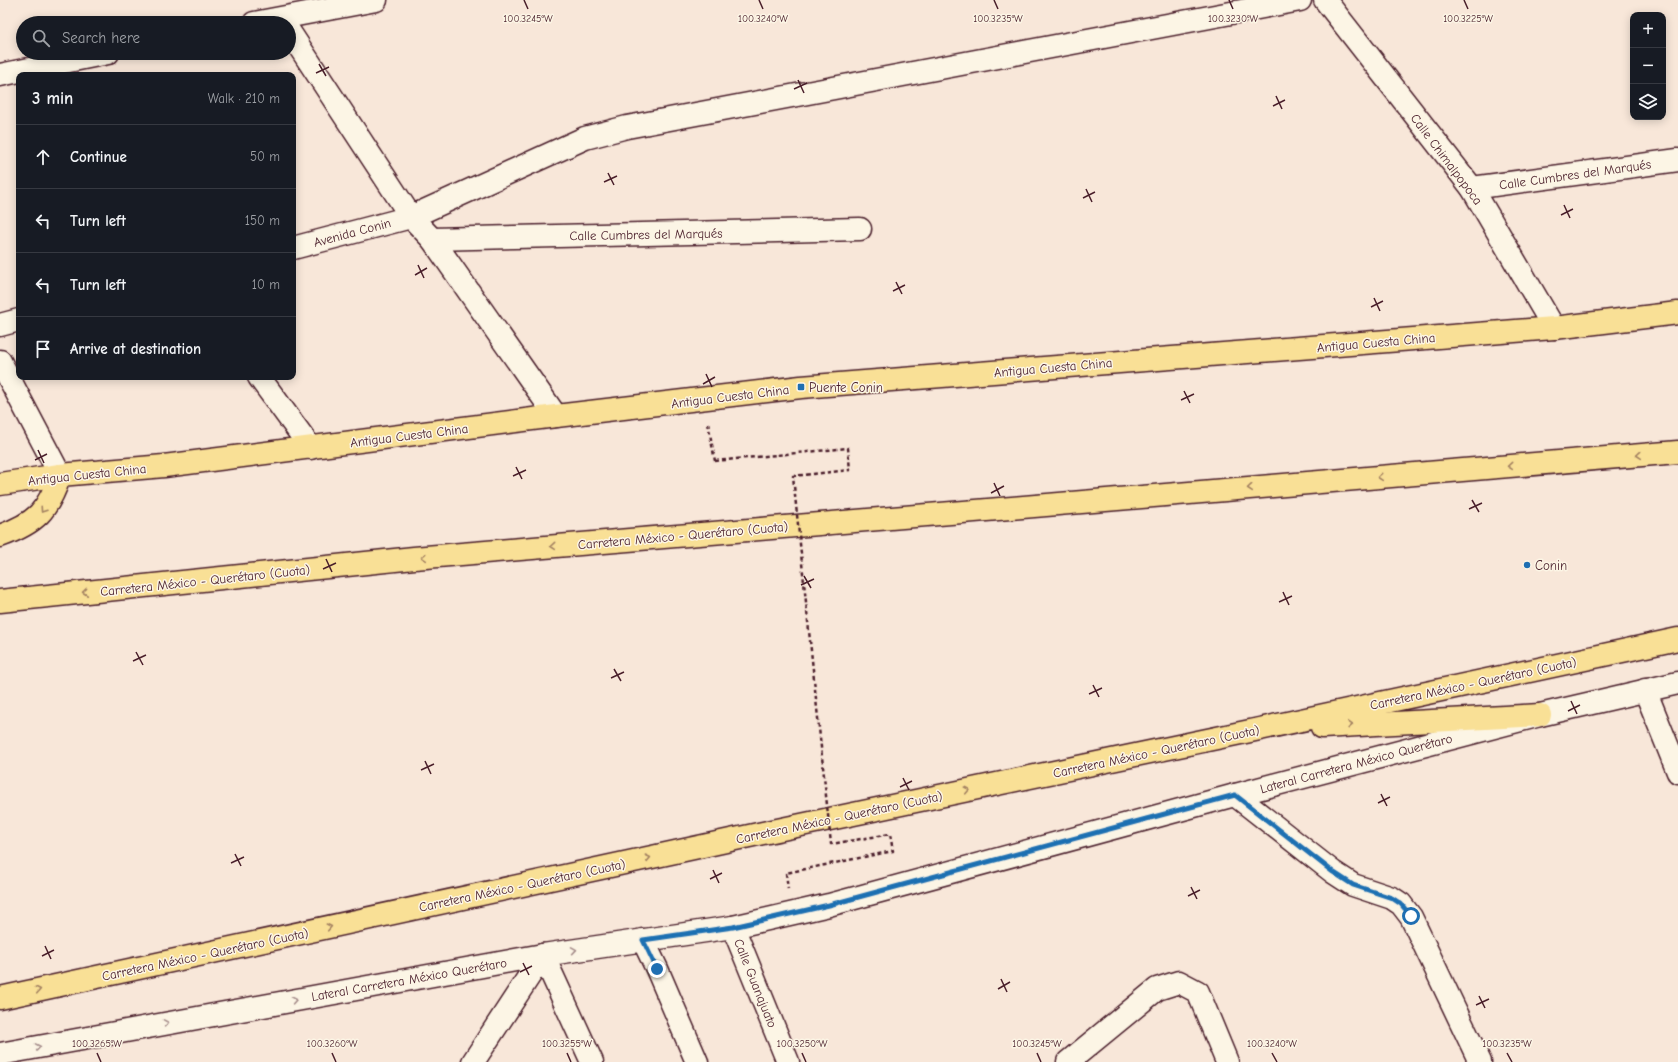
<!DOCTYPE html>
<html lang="en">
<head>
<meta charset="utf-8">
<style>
  :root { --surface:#171b24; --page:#20242c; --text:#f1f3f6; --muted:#9ea1a6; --line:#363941 }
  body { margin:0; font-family:"Comic Neue",sans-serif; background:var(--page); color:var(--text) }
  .controls { position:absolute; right:12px; top:12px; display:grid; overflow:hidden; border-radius:8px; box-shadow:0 2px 10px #0003 }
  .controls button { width:36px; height:36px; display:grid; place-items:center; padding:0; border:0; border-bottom:1px solid var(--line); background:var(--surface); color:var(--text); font:20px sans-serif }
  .stop { position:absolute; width:12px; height:12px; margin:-9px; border:3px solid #1f6fb2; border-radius:50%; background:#fff }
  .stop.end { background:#1f6fb2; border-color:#fff; box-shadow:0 1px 4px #0008 }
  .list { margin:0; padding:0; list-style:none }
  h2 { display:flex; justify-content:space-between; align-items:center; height:52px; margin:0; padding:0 16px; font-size:17px }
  h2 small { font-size:13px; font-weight:400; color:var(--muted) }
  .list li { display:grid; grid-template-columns:26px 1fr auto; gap:12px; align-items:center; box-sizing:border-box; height:64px; padding:0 16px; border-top:1px solid var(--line) }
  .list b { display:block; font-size:15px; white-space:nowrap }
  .list em { font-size:13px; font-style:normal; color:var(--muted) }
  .icon { flex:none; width:22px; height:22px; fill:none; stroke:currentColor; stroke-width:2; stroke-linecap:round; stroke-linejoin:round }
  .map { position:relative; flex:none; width:1678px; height:1062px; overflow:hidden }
  .search { position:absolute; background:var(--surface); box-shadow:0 2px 10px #0003; left:16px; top:16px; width:280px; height:44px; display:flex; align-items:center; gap:10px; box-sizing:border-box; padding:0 14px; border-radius:22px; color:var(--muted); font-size:15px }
  .panel { position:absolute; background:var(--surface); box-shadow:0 2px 10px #0003; left:16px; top:72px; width:280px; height:308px; border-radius:8px }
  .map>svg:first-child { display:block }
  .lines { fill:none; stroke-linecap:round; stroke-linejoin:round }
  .minor-casing { stroke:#4a1f2b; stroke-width:25 }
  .major-casing { stroke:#4a1f2b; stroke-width:25 }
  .highway-casing { stroke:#4a1f2b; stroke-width:25 }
  .path { stroke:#4a1f2b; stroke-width:2.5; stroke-dasharray:4 3; stroke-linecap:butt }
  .minor { stroke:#fcf5e5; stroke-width:22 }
  .major { stroke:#f9e096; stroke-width:22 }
  .highway { stroke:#f9e096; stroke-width:22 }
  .path-bridge { stroke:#4a1f2b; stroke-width:2.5; stroke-dasharray:4 3; stroke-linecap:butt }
  .oneway { stroke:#a28060 }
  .oneway2 { stroke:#a38a88 }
  .route { stroke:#1f6fb2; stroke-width:5 }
  .ticks { fill:none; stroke:#4a1f2b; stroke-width:1.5 }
  .poi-dot { fill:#1f6fb2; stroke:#fcf5e5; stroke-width:1.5 }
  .labels { text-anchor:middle; stroke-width:3; stroke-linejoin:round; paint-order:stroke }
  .street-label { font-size:13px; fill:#4a1f2b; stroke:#fcf5e5 }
  .poi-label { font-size:13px; fill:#4a1f2b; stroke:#fcf5e5; text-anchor:start }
  .ticks-label { font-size:10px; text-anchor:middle; fill:#4a1f2b; stroke:#fcf5e5; stroke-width:3; stroke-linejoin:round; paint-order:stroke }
</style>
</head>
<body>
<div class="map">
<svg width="1678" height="1062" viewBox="0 0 1678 1062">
  <rect width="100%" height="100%" fill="#f8e7d9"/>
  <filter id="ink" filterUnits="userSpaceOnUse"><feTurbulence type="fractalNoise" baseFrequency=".025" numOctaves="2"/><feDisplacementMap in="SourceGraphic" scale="8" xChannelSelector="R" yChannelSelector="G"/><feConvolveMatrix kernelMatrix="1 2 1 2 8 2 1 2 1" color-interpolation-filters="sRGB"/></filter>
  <g filter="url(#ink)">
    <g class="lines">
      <g class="minor-casing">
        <g id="minor">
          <path d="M1325,0L1472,188L1554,328"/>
          <path d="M254,23L376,0"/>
          <path d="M289,31L411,217L432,239L556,416"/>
          <path d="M0,75L108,53"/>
          <path d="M1472,188L1678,160"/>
          <path d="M432,239L860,229"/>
          <path d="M293,248L411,217L585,138L627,127L1300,0"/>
          <path d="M0,325L19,320"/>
          <path d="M0,361L60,475"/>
          <path d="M259,377L311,448"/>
          <path d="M1645,690L1678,772"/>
          <path d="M1235,795L1333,872L1353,885L1392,898L1401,904L1411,917L1480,1062"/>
          <path d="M733,927L788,1062"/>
          <path d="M643,940L657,969L697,1062"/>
          <path d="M543,955L592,1062"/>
          <path d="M0,1054L543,955L733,927L829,905L1235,795L1540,715L1678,683"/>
          <path d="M473,1062L543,955"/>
          <path d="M1068,1062L1157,989L1179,982L1198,992L1227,1062"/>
        </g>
      </g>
      <g class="major-casing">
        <path id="major" d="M0,484L60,475L164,466L556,416L801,387L1554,328L1678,313"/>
      </g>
      <g class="highway-casing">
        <g id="highway">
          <path d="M0,536C36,523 48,511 60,475"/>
          <path d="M0,601L414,558L1678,452"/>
          <path d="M1322,727L1540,715"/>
          <path d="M0,998L763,833L1255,730L1678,639"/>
        </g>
      </g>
      <g class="path">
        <path d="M708,423L715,461"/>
        <path d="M786,873L788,889"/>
      </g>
      <use href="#minor" class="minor"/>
      <use href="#major" class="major"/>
      <use href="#highway" class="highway"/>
      <path class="path-bridge" d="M715,461L848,448L850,470L793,476L831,844L890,834L893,851L786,873"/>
    </g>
    <defs><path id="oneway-chevron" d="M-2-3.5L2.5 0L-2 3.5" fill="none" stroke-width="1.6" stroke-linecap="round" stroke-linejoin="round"/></defs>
    <g class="oneway">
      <use href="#oneway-chevron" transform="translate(1639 455) rotate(175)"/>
      <use href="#oneway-chevron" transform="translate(1510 466) rotate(175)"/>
      <use href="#oneway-chevron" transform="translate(1380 477) rotate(175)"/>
      <use href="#oneway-chevron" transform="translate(1250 488) rotate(175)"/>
      <use href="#oneway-chevron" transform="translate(43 510) rotate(124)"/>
      <use href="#oneway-chevron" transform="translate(553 546) rotate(175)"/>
      <use href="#oneway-chevron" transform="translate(424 557) rotate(175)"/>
      <use href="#oneway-chevron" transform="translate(85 592) rotate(174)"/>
      <use href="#oneway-chevron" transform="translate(1350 725) rotate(-3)"/>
      <use href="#oneway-chevron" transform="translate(967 790) rotate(-12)"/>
      <use href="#oneway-chevron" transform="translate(648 858) rotate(-12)"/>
      <use href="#oneway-chevron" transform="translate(329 927) rotate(-12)"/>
      <use href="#oneway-chevron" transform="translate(38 990) rotate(-12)"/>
    </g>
    <g class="oneway2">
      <use href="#oneway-chevron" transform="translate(574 950) rotate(-9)"/>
      <use href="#oneway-chevron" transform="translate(294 1000) rotate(-10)"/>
      <use href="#oneway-chevron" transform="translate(166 1023) rotate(-10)"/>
      <use href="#oneway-chevron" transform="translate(38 1047) rotate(-10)"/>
    </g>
  </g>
  <g class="lines" filter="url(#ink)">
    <path class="route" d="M657,969L643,940L733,927L829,905L1235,795L1333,872L1353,885L1392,898L1401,904L1411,916"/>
  </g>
  <path class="ticks" d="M524,0L528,9M759,0L763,9M994,0L998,9M1229,0L1233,9M1464,0L1468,9M319,64L326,76M316,73L329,67M798,80L804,93M794,89L807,83M1276,96L1282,109M1273,106L1285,100M608,173L614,185M604,182L617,176M1086,189L1092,202M1083,198L1095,192M1564,205L1570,218M1561,215L1573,209M418,265L424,278M415,275L427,268M896,282L902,294M893,291L905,285M1374,298L1380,311M1371,307L1383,301M706,374L712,387M703,384L715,377M1184,391L1190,403M1181,400L1194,394M38,450L44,463M35,460L47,454M516,467L522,479M513,476L526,470M994,483L1000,496M991,493L1004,486M1472,500L1479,512M1469,509L1482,503M326,559L332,572M323,569L336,563M804,576L811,588M801,585L814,579M1283,592L1289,605M1279,602L1292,596M136,652L143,665M133,661L146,655M614,669L621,681M611,678L624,672M1093,685L1099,697M1089,694L1102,688M1571,701L1577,714M1568,711L1580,705M425,761L431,774M421,770L434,764M903,778L909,790M900,787L912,781M1381,794L1387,806M1378,803L1390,797M235,854L241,866M231,863L244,857M713,870L719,883M710,879L722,873M1191,887L1197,899M1188,896L1200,890M45,946L51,959M42,956L54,950M523,963L529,975M520,972L532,966M1001,979L1007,992M998,989L1010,982M1479,996L1485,1008M1476,1005L1489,999M97,1053L101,1062M332,1053L336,1062M567,1053L571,1062M802,1053L806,1062M1037,1053L1041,1062M1272,1053L1277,1062M1507,1053L1512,1062"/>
  <g class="poi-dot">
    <rect x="797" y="383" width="8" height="8" rx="2"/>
    <circle cx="1527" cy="565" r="4"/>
  </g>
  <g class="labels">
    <g class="street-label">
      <text transform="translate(1447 159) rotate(53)" y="5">Calle Chimalpopoca</text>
      <text transform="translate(1575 174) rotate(-8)" y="5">Calle Cumbres del Marqués</text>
      <text transform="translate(352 232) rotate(-15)" y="5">Avenida Conin</text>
      <text transform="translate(646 234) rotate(-1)" y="5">Calle Cumbres del Marqués</text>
      <text transform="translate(1376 342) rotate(-5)" y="5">Antigua Cuesta China</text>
      <text transform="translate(1053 367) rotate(-5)" y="5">Antigua Cuesta China</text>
      <text transform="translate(730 396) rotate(-7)" y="5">Antigua Cuesta China</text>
      <text transform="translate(409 435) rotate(-7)" y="5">Antigua Cuesta China</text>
      <text transform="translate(87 474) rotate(-6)" y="5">Antigua Cuesta China</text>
      <text transform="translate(683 535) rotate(-5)" y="5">Carretera México - Querétaro (Cuota)</text>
      <text transform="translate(205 580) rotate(-6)" y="5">Carretera México - Querétaro (Cuota)</text>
      <text transform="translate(1473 683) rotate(-12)" y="5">Carretera México - Querétaro (Cuota)</text>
      <text transform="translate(1156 751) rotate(-12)" y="5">Carretera México - Querétaro (Cuota)</text>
      <text transform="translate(1356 763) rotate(-15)" y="5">Lateral Carretera México Querétaro</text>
      <text transform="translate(839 817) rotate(-12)" y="5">Carretera México - Querétaro (Cuota)</text>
      <text transform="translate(522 885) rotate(-12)" y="5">Carretera México - Querétaro (Cuota)</text>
      <text transform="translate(205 954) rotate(-12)" y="5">Carretera México - Querétaro (Cuota)</text>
      <text transform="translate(409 979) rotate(-10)" y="5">Lateral Carretera México Querétaro</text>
      <text transform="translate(756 983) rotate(68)" y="5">Calle Guanajuato</text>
    </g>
    <g class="poi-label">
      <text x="809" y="392">Puente Conin</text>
      <text x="1535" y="570">Conin</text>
    </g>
  </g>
  <g class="ticks-label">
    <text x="998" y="22">100.3235°W</text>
    <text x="528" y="22">100.3245°W</text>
    <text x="763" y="22">100.3240°W</text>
    <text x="1233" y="22">100.3230°W</text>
    <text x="1468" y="22">100.3225°W</text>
    <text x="97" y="1047">100.3265°W</text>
    <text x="332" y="1047">100.3260°W</text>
    <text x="567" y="1047">100.3255°W</text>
    <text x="802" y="1047">100.3250°W</text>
    <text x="1037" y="1047">100.3245°W</text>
    <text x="1272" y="1047">100.3240°W</text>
    <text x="1507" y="1047">100.3235°W</text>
  </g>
</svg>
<div class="controls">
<button>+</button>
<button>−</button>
<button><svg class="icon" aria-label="layers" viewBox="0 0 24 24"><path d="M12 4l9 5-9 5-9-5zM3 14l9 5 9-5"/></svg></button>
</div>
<div class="stop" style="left:1411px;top:916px"></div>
<div class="stop end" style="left:657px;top:969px"></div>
<div class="search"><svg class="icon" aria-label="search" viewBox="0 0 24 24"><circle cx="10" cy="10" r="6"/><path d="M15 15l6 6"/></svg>Search here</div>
<section class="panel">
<h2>3 min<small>Walk · 210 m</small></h2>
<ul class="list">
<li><svg class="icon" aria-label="ahead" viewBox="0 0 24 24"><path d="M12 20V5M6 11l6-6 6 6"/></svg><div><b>Continue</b></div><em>50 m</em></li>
<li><svg class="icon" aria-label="left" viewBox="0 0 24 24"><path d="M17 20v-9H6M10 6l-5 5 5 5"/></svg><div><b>Turn left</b></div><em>150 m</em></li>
<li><svg class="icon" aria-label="left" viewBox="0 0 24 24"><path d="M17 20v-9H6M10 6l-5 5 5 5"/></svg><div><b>Turn left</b></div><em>10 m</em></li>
<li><svg class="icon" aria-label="arrive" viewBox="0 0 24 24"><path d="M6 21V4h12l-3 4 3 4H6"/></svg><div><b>Arrive at destination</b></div></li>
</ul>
</section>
</div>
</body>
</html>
